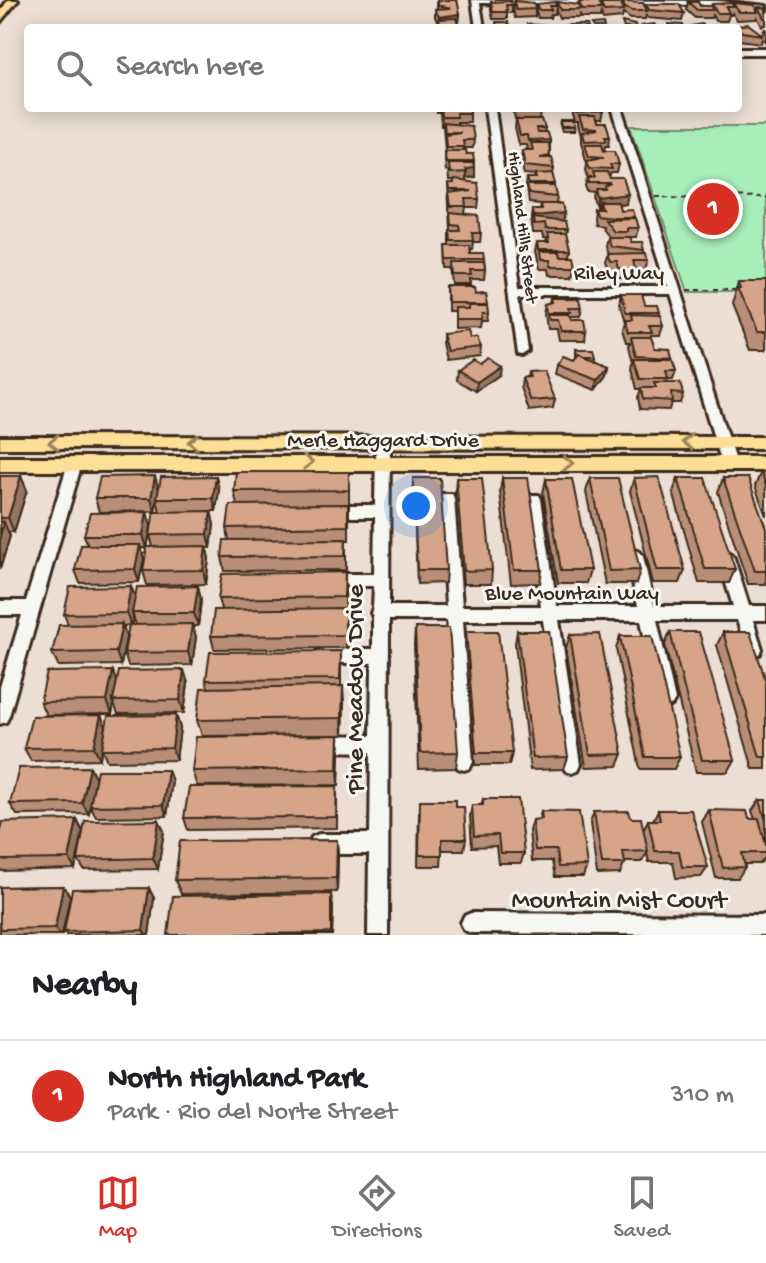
<!DOCTYPE html>
<html lang="en">
<head>
<meta charset="utf-8">
<style>
  :root { --surface:#fff; --page:#f6f6f6; --text:#202124; --muted:#757577; --line:#e0e0e0; --accent:#d93025 }
  body { margin:0; font-family:"Gochi Hand",sans-serif; background:var(--page); color:var(--text) }
  .you { position:absolute; left:416px; top:506px; width:28px; height:28px; margin:-20px; border:6px solid #fff; border-radius:50%; background:#1a73e8; box-shadow:0 0 0 12px #1a73e833 }
  .badge { display:grid; place-items:center; width:52px; height:52px; border-radius:50%; background:var(--accent); color:#fff; font-size:26px; font-weight:700 }
  .pin { position:absolute; translate:-50% -50%; border:4px solid #fff; box-shadow:0 2px 8px #0006 }
  .list { margin:0; padding:0; list-style:none }
  h2 { display:flex; justify-content:space-between; align-items:center; height:104px; margin:0; padding:0 32px; font-size:34px }
  h2 small { font-size:26px; font-weight:400; color:var(--muted) }
  .list li { display:grid; grid-template-columns:52px 1fr auto; gap:24px; align-items:center; box-sizing:border-box; height:112px; padding:0 32px; border-top:2px solid var(--line) }
  .list b { display:block; font-size:30px; white-space:nowrap }
  .list p { margin:0; font-size:26px; white-space:nowrap; color:var(--muted) }
  .list em { font-size:26px; font-style:normal; color:var(--muted) }
  .icon { flex:none; width:44px; height:44px; fill:none; stroke:currentColor; stroke-width:2; stroke-linecap:round; stroke-linejoin:round }
  .map { position:relative; flex:none; width:766px; height:935px; overflow:hidden }
  .search { position:absolute; background:var(--surface); box-shadow:0 4px 20px #0003; left:24px; right:24px; top:24px; height:88px; display:flex; align-items:center; gap:20px; box-sizing:border-box; padding:0 28px; border-radius:8px; color:var(--muted); font-size:30px }
  .sheet { height:216px; background:var(--surface) }
  nav { display:flex; justify-content:space-around; align-items:center; box-sizing:border-box; height:112px; border-top:2px solid var(--line); background:var(--surface); font-size:22px; color:var(--muted) }
  nav a { display:grid; justify-items:center; gap:4px }
  nav .on { color:var(--accent) }
  .map>svg:first-child { display:block }
  .green { fill:#a7eebb; stroke:#718c6c; stroke-width:2 }
  .lines { fill:none; stroke-linecap:round; stroke-linejoin:round }
  .minor-casing { stroke:#3b2a1e; stroke-width:6 }
  .major-casing { stroke:#3b2a1e; stroke-width:6 }
  .path { stroke:#3b2a1e; stroke-width:2; stroke-dasharray:5 4; stroke-linecap:butt }
  .minor { fill:#f6f6f2; fill-rule:evenodd }
  .major { fill:#fdde96; fill-rule:evenodd }
  .wall { fill:#b88e76; stroke:#3b2a1e; stroke-width:2; fill-rule:evenodd }
  .shaded-wall { fill:#967460; stroke:#3b2a1e; stroke-width:2 }
  .building { fill:#d6a589; stroke:#3b2a1e; stroke-width:2 }
  .oneway { stroke:#9c845a }
  .labels { text-anchor:middle; stroke-width:6; stroke-linejoin:round; paint-order:stroke }
  .far-street-label { font-size:18px; fill:#3b2a1e; stroke:#f6f6f2 }
  .street-label { font-size:22px; fill:#3b2a1e; stroke:#f6f6f2 }
  .near-street-label { font-size:26px; fill:#3b2a1e; stroke:#f6f6f2 }
</style>
</head>
<body>
<div class="map">
<svg width="766" height="935" viewBox="0 0 766 935">
  <rect width="100%" height="100%" fill="#ecded2"/>
  <filter id="ink" filterUnits="userSpaceOnUse"><feTurbulence type="fractalNoise" baseFrequency=".0125" numOctaves="2"/><feDisplacementMap in="SourceGraphic" scale="16" xChannelSelector="R" yChannelSelector="G"/><feConvolveMatrix kernelMatrix="1 2 1 2 8 2 1 2 1" color-interpolation-filters="sRGB"/></filter>
  <g filter="url(#ink)">
    <path class="green" d="M631,126H766V292H687Z"/>
    <g class="lines">
      <g class="minor-casing">
        <g id="minor">
          <path d="M472,0L720,1L766,6V10L720,5L480,3L484,28H476Z"/>
          <rect x="738" y="48" width="28" height="6"/>
          <path d="M485,108H495L519,287H668L612,108H622L736,464L734,468H724L722,464L670,294H520L528,351L522,355L518,354Z"/>
          <path d="M383,437L390,442L389,606H446L440,498L442,494H452L454,498L462,606H541L527,499L529,495H539L541,499L557,606H638L627,556L630,552L635,550L640,552L643,556L654,606H733L718,558L721,554L726,552L731,554L734,558L749,606H766V620H753L762,649L760,654L754,656L748,654L737,620H657L675,700L672,705L666,708L660,705L657,700L641,620H559L581,764L578,770L572,772L566,770L563,764L543,620H463L473,762L470,768L464,770L458,768L455,762L447,620H389L388,935H368L369,854H319L312,851L309,844L312,837L319,834H370L371,752L323,751L317,749L314,743L317,737L323,735L371,736L372,663H323L317,661L315,656L317,651L323,649H373V617L371,613L373,608L374,586H328L323,584L320,580L323,576L328,574H374L375,517H330L325,515L323,511L325,507L330,505H375L376,442Z"/>
          <path d="M75,458L82,463L9,716L6,722L0,724V687L22,615H0V601H26L68,463Z"/>
          <path d="M471,913L766,915V935L471,933L464,930L461,923L464,916Z"/>
        </g>
      </g>
      <g class="major-casing">
        <g id="major">
          <path d="M8,0H18L0,22V12Z"/>
          <path d="M0,436L766,437V449L0,448Z"/>
          <rect x="0" y="457" width="766" height="14"/>
        </g>
      </g>
      <g class="path">
        <path d="M656,196L766,198"/>
        <path d="M686,290H738"/>
      </g>
      <use href="#minor" class="minor"/>
      <use href="#major" class="major"/>
    </g>
    <g class="wall">
      <path d="M437,0H457L460,14L459,22H458L460,28H439V25L435,17V9H437Z"/>
      <path d="M514,1L535,9V17L515,18L513,9Z"/>
      <path d="M491,2L512,5V13H507V19H493L491,10Z"/>
      <path d="M557,2L578,6L579,2L600,7L601,4L622,7L623,2L645,8L646,4L684,13L682,21L648,18L646,15L645,19H631L623,14L622,18L603,20L601,14L600,18H581L579,14V18H559L556,10Z"/>
      <path d="M688,2L711,8L712,4L732,5L733,3L757,10L758,7L766,8V25L762,26L757,17L756,19L737,20L732,13L731,15H729L727,21H715L712,15L711,18H695L686,10Z"/>
      <path d="M536,4L556,6L555,14H551L550,18H538L536,11Z"/>
      <path d="M737,26L762,34L764,29H766V43L762,38L761,43L739,40L738,38Z"/>
      <path d="M436,108H470V122H456V124L473,140L472,148H463L462,150L474,161V177L465,178V181L479,199L478,208H467L466,214L481,233L480,242H473L472,249H470V253L484,260L485,271L484,280H471V285H455L453,269H447L446,245H449V230H450L448,184H453V181H448L447,170H445L444,159V150H445L443,126H441L440,113H436Z"/>
      <path d="M513,108H540L541,114L540,120L545,129L544,133L549,140V157L554,168L553,173L558,197L557,204L564,213L562,221L566,230L565,235L569,250L568,256L574,266L572,275H549L548,269H539L535,252L537,243H546V239H543L542,234H533L531,218L532,209H539L540,204L528,203L526,187L527,178H535L536,175L524,174L521,159L522,150L527,149L526,145H519L515,128L516,120H518L515,119Z"/>
      <path d="M572,108H602L603,112L601,121H596L597,124L610,136L609,145H606L605,149H604L619,164L617,173H611L609,178L626,203L618,204L620,210L634,217L638,228L636,237H629L631,242L644,250V253L649,260L646,269H636L634,279H617L615,271H608L605,263L608,254L605,246L607,237H609L602,228V225L594,224L593,218L594,209H599V207H597L594,199L595,193L588,192L586,187L588,178L592,177H588L586,169L587,163L584,152V149H583L581,142V137L578,126V123H575L573,116Z"/>
      <path d="M561,122L575,128L574,132H562L560,126Z"/>
      <path d="M739,281H766V350H750L732,306Z"/>
      <path d="M448,287L476,292L486,291L489,312L488,321H482L481,328L454,329V311H448Z"/>
      <path d="M621,295L659,313L658,316L663,326L660,335H651L650,337L655,348L672,358L676,371L673,380H668L667,383L683,394L680,403H671L669,410L640,409L638,397L641,389H637L632,369L633,363L629,346L630,342H626L622,329L624,322L619,305Z"/>
      <path d="M555,298L583,308L581,317H571L572,320L586,331L585,340H559L557,329H548L546,313L548,304L554,303Z"/>
      <path d="M442,334L470,338L481,347L480,356L446,360L442,343Z"/>
      <path d="M576,349L595,356L594,360L609,366L607,375L596,390L555,374L557,365L574,360L576,358Z"/>
      <path d="M480,364L499,375L476,391L457,380L458,370Z"/>
      <path d="M528,372L555,399L553,408L529,411L521,387L522,378L527,377Z"/>
      <path d="M349,472V540H346V570L225,571L222,557L229,540L227,528L237,505L234,491Z"/>
      <path d="M761,472H766V516L755,486Z"/>
      <path d="M0,476L27,490L14,532H8L10,536L0,569Z"/>
      <path d="M413,478L446,570L445,583L417,584Z"/>
      <path d="M456,478L492,570L491,584H463L455,492Z"/>
      <path d="M502,478L542,570L540,583L511,584L500,492Z"/>
      <path d="M590,478L640,570L636,584H605L586,492Z"/>
      <path d="M634,478L685,570L680,583H653L630,491Z"/>
      <path d="M678,478L735,569L729,583H699L673,492Z"/>
      <path d="M723,478L766,528V584H748L718,492Z"/>
      <path d="M546,479L590,570L586,583H558L543,493Z"/>
      <path d="M159,489L219,490L216,511H211L214,525L211,548H207L209,559L206,584L147,585L143,571L153,547L150,535L160,512L157,499L155,511L99,512L95,498Z"/>
      <path d="M151,526L147,548H141L144,558L139,582L80,583L75,570L88,545L84,535Z"/>
      <path d="M345,572L346,648L214,649L211,636L221,609L218,599Z"/>
      <path d="M131,586L135,598L198,586L201,600L198,626H193L196,637L192,665L128,666L124,653L129,626H123L126,637L121,665L58,666L52,653L68,625L64,614ZM133,616L136,625H131Z"/>
      <path d="M415,628L458,752L456,768L419,769L414,645Z"/>
      <path d="M466,631L512,753L509,765H475L465,644Z"/>
      <path d="M517,631L568,757L564,769L530,770L515,644Z"/>
      <path d="M670,632L735,760L728,772H696L665,645Z"/>
      <path d="M723,632L766,681V769H753L717,645Z"/>
      <path d="M570,635L623,754L618,766L586,767L566,648Z"/>
      <path d="M620,636L680,757L674,769H640L616,649Z"/>
      <path d="M341,651V686L344,703L343,735L202,736L197,720L208,687L206,680Z"/>
      <path d="M117,681L188,683L184,713L118,714L114,704L112,714L46,715L40,702Z"/>
      <path d="M101,715L100,759L31,761L24,748Z"/>
      <path d="M176,715L180,728L176,760L107,761L102,749Z"/>
      <path d="M340,751L339,785L197,786L192,771Z"/>
      <path d="M90,767L95,779L172,781L167,816L96,817L90,806L89,814L17,815L10,804Z"/>
      <path d="M337,786V828L188,830L184,818Z"/>
      <path d="M483,799L524,853L521,863H498L496,846L472,847L470,816L472,805H481Z"/>
      <path d="M760,800H766V856L760,864H745V867L738,878H716L702,822L709,810L749,819H755L752,811Z"/>
      <path d="M455,807L466,839L464,850H442L441,866H418L419,812Z"/>
      <path d="M658,810L708,867L701,877L676,878L673,862H649L647,853L642,862H625L620,874L597,875L590,823L594,812L631,818L643,830L648,820H653Z"/>
      <path d="M541,811L587,866L583,877H555L552,861H532L529,831L532,820H539Z"/>
      <path d="M77,820L83,832L75,869L2,871L0,869V833Z"/>
      <path d="M164,831L158,869L84,870L78,860Z"/>
      <path d="M337,840L338,854L337,892L181,894L175,880Z"/>
      <path d="M63,886L70,896L62,935H0V887Z"/>
      <path d="M154,898L149,935H66L64,932Z"/>
      <path d="M333,907L332,935H168Z"/>
    </g>
    <g class="shaded-wall">
      <path d="M460,14L459,22L440,24L439,19V25V17Z"/>
      <path d="M474,168V177L465,178V169Z"/>
      <path d="M628,194L626,203L602,206L600,202L599,207H597L598,198Z"/>
      <path d="M564,213L562,222L533,219V216Z"/>
      <path d="M500,366L499,375L476,391L477,382Z"/>
      <path d="M609,366L607,375L596,390L598,380Z"/>
      <path d="M21,476L27,490L14,532L8,518Z"/>
      <path d="M155,476L159,490L155,511L151,498Z"/>
      <path d="M216,476L219,490L216,511L213,498Z"/>
      <path d="M211,511L214,525L211,548L208,534Z"/>
      <path d="M147,512L151,526L147,548L143,535Z"/>
      <path d="M4,522L10,536L0,569V535Z"/>
      <path d="M140,545L144,558L139,582L135,569Z"/>
      <path d="M206,546L209,559L206,584L203,570Z"/>
      <path d="M131,586L136,600L132,613L133,616L131,626L126,613Z"/>
      <path d="M198,586L201,600L198,626L194,613Z"/>
      <path d="M122,624L126,637L121,665L116,652Z"/>
      <path d="M192,624L196,637L192,665L188,652Z"/>
      <path d="M184,670L188,683L184,713L180,700Z"/>
      <path d="M113,671L118,684L113,701L114,704L112,714L107,701Z"/>
      <path d="M343,686L344,703L343,735L342,718Z"/>
      <path d="M101,715L106,727L100,759L94,747Z"/>
      <path d="M176,715L180,728L176,760L172,748Z"/>
      <path d="M339,735L340,751L339,785L338,769Z"/>
      <path d="M90,767L96,779L89,814L82,803Z"/>
      <path d="M168,770L172,781L167,816L163,805Z"/>
      <path d="M77,820L83,832L75,869L69,859Z"/>
      <path d="M159,820L164,831L158,869L153,858Z"/>
      <path d="M337,840L338,854L337,892L336,878Z"/>
      <path d="M63,886L70,896L62,935H60L55,928Z"/>
      <path d="M149,888L154,898L149,935H146L143,930Z"/>
      <path d="M331,894L333,907L332,935H331Z"/>
    </g>
    <g class="building">
      <path d="M438,0H457L460,14L439,17L435,9L451,8L438,5Z"/>
      <path d="M511,1L512,5H506L507,12H493L491,2Z"/>
      <path d="M514,1L534,3L535,9L516,10Z"/>
      <path d="M555,2L556,6H550L551,10H539L536,4Z"/>
      <path d="M557,2L578,5L580,10H560Z"/>
      <path d="M579,2H598L602,10H582Z"/>
      <path d="M623,2L643,3L647,11H632L625,8Z"/>
      <path d="M688,2H698L700,6H710L713,10H697Z"/>
      <path d="M731,3L734,7H726L729,13H717L712,4Z"/>
      <path d="M733,3L754,5L758,12H739Z"/>
      <path d="M601,4H621L624,11L604,12Z"/>
      <path d="M646,4H679L684,13L649,10Z"/>
      <path d="M758,7L766,8V18H764Z"/>
      <path d="M457,18L460,28L440,27L439,19Z"/>
      <path d="M496,22H508L509,28H497Z"/>
      <path d="M622,22L635,25L636,28H624Z"/>
      <path d="M527,24L548,26L549,28H528Z"/>
      <path d="M603,24L604,28H593L591,25Z"/>
      <path d="M654,24L658,28H643L641,26Z"/>
      <path d="M669,24L683,25L684,28H671Z"/>
      <path d="M702,24L705,28H692L691,26Z"/>
      <path d="M748,24L763,35L742,32L737,26Z"/>
      <path d="M567,25H587L588,28H568Z"/>
      <path d="M718,25H732L734,28H720Z"/>
      <path d="M440,108H470V113H456V117H441Z"/>
      <path d="M515,108H540L541,114L516,111Z"/>
      <path d="M574,108H602L603,112L576,114Z"/>
      <path d="M579,117H595L597,124H606L610,136H605L607,140L584,141L582,133L597,130L583,129Z"/>
      <path d="M516,120H542L545,129H536L537,133H547L549,140L528,141L527,136H520Z"/>
      <path d="M561,122H573L575,128H562Z"/>
      <path d="M443,123L471,126L473,140H462L463,146H446L445,134L460,132H444Z"/>
      <path d="M530,143H548L549,155L539,157H551L554,168L525,165L522,150H532Z"/>
      <path d="M585,144H602L604,150H615L619,164H610L612,169L590,168L587,160L604,157L589,156Z"/>
      <path d="M444,150H465L466,154H473L474,161H445Z"/>
      <path d="M448,163H473L474,168L465,169L466,172L449,173Z"/>
      <path d="M593,172H607L610,179H623L628,194L598,198L596,190H606L605,187L611,184H589L588,178H595Z"/>
      <path d="M553,173L556,184H529L527,178H537L536,174Z"/>
      <path d="M453,180L477,183L479,199H466L467,207H451L449,194L471,191H449L448,184H453Z"/>
      <path d="M527,186H556L558,197L529,194Z"/>
      <path d="M600,202H618L620,210L632,209L634,217H613L596,215L594,209H602Z"/>
      <path d="M540,204H562L564,213L533,216L532,209H541Z"/>
      <path d="M450,213L479,216L481,233H472L473,240H450L449,230H460L459,225L451,224Z"/>
      <path d="M533,218L564,222L566,230H545L544,224L534,225Z"/>
      <path d="M635,218L638,228H626V231H613L604,219Z"/>
      <path d="M547,234H565L569,250H538L537,243H549Z"/>
      <path d="M607,237H629L631,242H642L644,250L610,246Z"/>
      <path d="M446,245H469L470,253H483L484,260H447Z"/>
      <path d="M539,252H558L559,256H572L574,266H550L549,260H540Z"/>
      <path d="M646,253L649,260H634L636,270L619,269L617,262H610L607,254Z"/>
      <path d="M454,263H484L485,271H471L472,276H455Z"/>
      <path d="M739,281H766V332H757L738,288H741Z"/>
      <path d="M448,287H475L476,292L486,291L488,302H449Z"/>
      <path d="M621,295H641L644,306H657L659,313H625Z"/>
      <path d="M555,298H581L583,308H571L572,313H549L548,304L556,302Z"/>
      <path d="M469,303H488L489,312H483L482,319H455V307H469Z"/>
      <path d="M549,315H570L572,320H584L586,331H561L558,320H550Z"/>
      <path d="M631,315L660,316L663,326H649L652,332H628L624,320H632Z"/>
      <path d="M468,331L470,338H477L481,347L447,351L442,334Z"/>
      <path d="M631,337H651L655,348L670,349L672,358L636,356Z"/>
      <path d="M576,349H593L595,356H583L579,354L577,356Z"/>
      <path d="M579,354L609,366L598,380L557,365L563,356L574,360Z"/>
      <path d="M488,358L500,366L477,382L458,370L473,360L480,364Z"/>
      <path d="M634,359H672L676,371H666L668,379H640Z"/>
      <path d="M544,371L555,399L531,401L522,378L530,377L528,372Z"/>
      <path d="M654,383H680L683,394L671,393L672,401L643,399L641,388H656Z"/>
      <path d="M236,472H349V490L234,491Z"/>
      <path d="M761,472H766V486Z"/>
      <path d="M0,476H21L8,518H0Z"/>
      <path d="M155,476L151,498H95L100,477Z"/>
      <path d="M216,476L213,498H157L161,477Z"/>
      <path d="M659,477L685,570H657L634,478Z"/>
      <path d="M413,478H440L446,570H417Z"/>
      <path d="M456,478H482L492,570L464,571Z"/>
      <path d="M502,478H528L542,570H514Z"/>
      <path d="M590,478H618L640,570L609,571Z"/>
      <path d="M678,478H705L735,569H705Z"/>
      <path d="M723,478H748L766,528V571H755Z"/>
      <path d="M546,479H572L590,570H561Z"/>
      <path d="M348,504V526L227,528L230,505Z"/>
      <path d="M211,511L208,534L150,535L154,512Z"/>
      <path d="M147,512L143,535H84L90,513Z"/>
      <path d="M0,522H4L0,535Z"/>
      <path d="M346,539L345,556L222,557L224,540Z"/>
      <path d="M81,545H140L135,569L75,570Z"/>
      <path d="M206,546L203,570L143,571L147,547Z"/>
      <path d="M345,572L344,597L218,599L222,574Z"/>
      <path d="M131,586L126,613L64,614L70,587Z"/>
      <path d="M198,586L194,613H132L137,587Z"/>
      <path d="M345,608V635L211,636L214,610Z"/>
      <path d="M122,624L116,652L52,653L59,625Z"/>
      <path d="M192,624L188,652L124,653L129,625Z"/>
      <path d="M415,628H449L458,752L420,753Z"/>
      <path d="M466,631H498L512,753H476Z"/>
      <path d="M517,631H549L568,757L533,758Z"/>
      <path d="M670,632H699L735,760H702Z"/>
      <path d="M723,632H750L766,681V757H760Z"/>
      <path d="M600,634L623,754L590,755L570,635Z"/>
      <path d="M620,636H652L680,757H645Z"/>
      <path d="M341,651L340,679L206,680L210,652Z"/>
      <path d="M184,670L180,700L113,701L119,671Z"/>
      <path d="M113,671L107,701L40,702L47,672Z"/>
      <path d="M343,686L342,718L197,720L201,688Z"/>
      <path d="M101,715L94,747L24,748L32,716Z"/>
      <path d="M176,715L172,748L102,749L108,716Z"/>
      <path d="M339,735L338,769L192,771L196,737Z"/>
      <path d="M90,767L82,803L10,804L19,768Z"/>
      <path d="M97,770H168L163,805L90,806Z"/>
      <path d="M337,786L336,817L184,818L189,787Z"/>
      <path d="M483,799H518L524,853H500L498,835L474,836L472,805H483Z"/>
      <path d="M420,800H455V807H464L466,839H442V855H419Z"/>
      <path d="M760,800H766V821Z"/>
      <path d="M658,810H691L708,867H682L679,851H655L648,820H660Z"/>
      <path d="M709,810L747,811L749,819H759L766,845V853H742L745,867L723,868Z"/>
      <path d="M541,811L579,812L587,866L558,867L556,850H535L532,820L542,819Z"/>
      <path d="M629,811L631,818H641L648,851L623,852L625,864H602L594,812Z"/>
      <path d="M77,820L69,859L0,860V833L3,822Z"/>
      <path d="M159,820L153,858L78,860L85,821Z"/>
      <path d="M337,840L336,878L175,880L180,841Z"/>
      <path d="M63,886L55,928L0,929V887Z"/>
      <path d="M149,888L143,930L64,932L72,889Z"/>
      <path d="M331,894V933L168,935L173,896Z"/>
    </g>
    <defs><path id="oneway-chevron" d="M-2-3.5L2.5 0L-2 3.5" fill="none" stroke-width="1.6" stroke-linecap="round" stroke-linejoin="round" transform="scale(2)"/></defs>
    <g class="oneway">
      <use href="#oneway-chevron" transform="translate(54 442) rotate(180)"/>
      <use href="#oneway-chevron" transform="translate(193 442) rotate(-180)"/>
      <use href="#oneway-chevron" transform="translate(688 442) rotate(180)"/>
      <use href="#oneway-chevron" transform="translate(308 462)"/>
      <use href="#oneway-chevron" transform="translate(568 463)"/>
    </g>
  </g>
  <g class="labels">
    <g class="far-street-label">
      <text transform="translate(524 227) rotate(83)" y="6">Highland Hills Street</text>
    </g>
    <g class="street-label">
      <text x="619" y="279">Riley Way</text>
      <text x="383" y="446">Merle Haggard Drive</text>
      <text x="572" y="599">Blue Mountain Way</text>
    </g>
    <g class="near-street-label">
      <text transform="translate(353 689) rotate(-90)" y="9">Pine Meadow Drive</text>
      <text x="619" y="907">Mountain Mist Court</text>
    </g>
  </g>
</svg>
<div class="you"></div>
<div class="pin badge" style="left:713px;top:209px">1</div>
<div class="search"><svg class="icon" aria-label="search" viewBox="0 0 24 24"><circle cx="10" cy="10" r="6"/><path d="M15 15l6 6"/></svg>Search here</div>
</div>
<section class="sheet">
<h2>Nearby<small></small></h2>
<ul class="list">
<li><span class="badge">1</span><div><b>North Highland Park</b><p>Park · Rio del Norte Street</p></div><em>310 m</em></li>
</ul>
</section>
<nav>
<a class="on"><svg class="icon" aria-label="map" viewBox="0 0 24 24"><path d="M3 6l6-2 6 2 6-2v14l-6 2-6-2-6 2zM9 4v14M15 6v14"/></svg>Map</a>
<a><svg class="icon" aria-label="directions" viewBox="0 0 24 24"><path d="M12 3l9 9-9 9-9-9zM9 14v-3h6M13 9l2 2-2 2"/></svg>Directions</a>
<a><svg class="icon" aria-label="saved" viewBox="0 0 24 24"><path d="M7 4h10v16l-5-4-5 4z"/></svg>Saved</a>
</nav>
</body>
</html>
